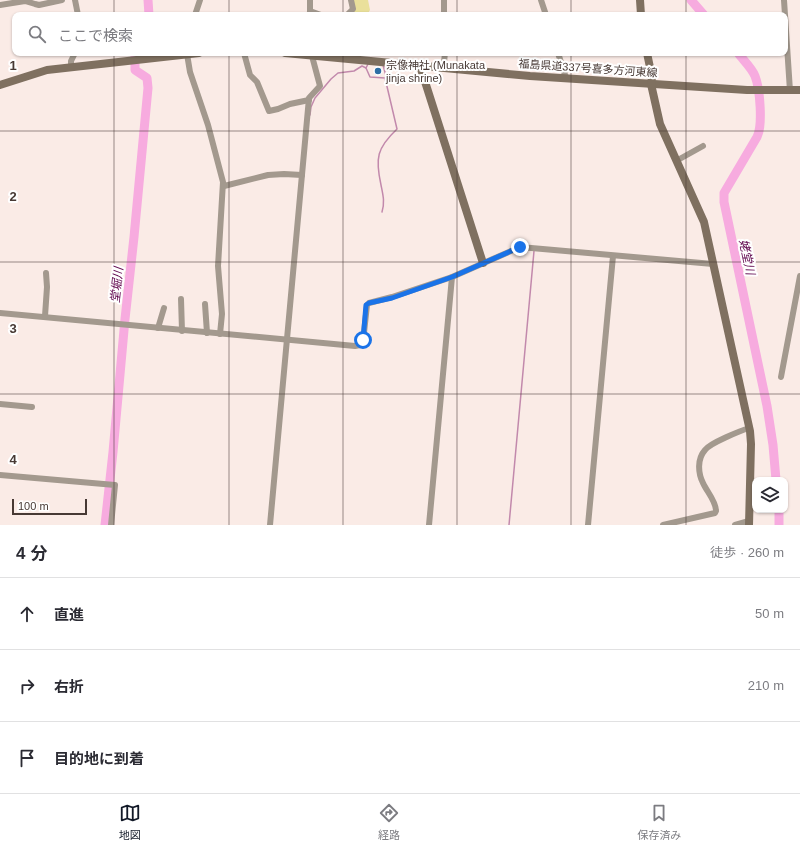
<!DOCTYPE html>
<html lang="ja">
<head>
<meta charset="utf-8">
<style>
  :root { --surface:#fff; --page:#f7f7f7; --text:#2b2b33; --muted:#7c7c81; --line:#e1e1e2; --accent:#111827 }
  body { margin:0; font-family:Helvetica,"Noto Sans JP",sans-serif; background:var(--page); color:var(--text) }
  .controls { position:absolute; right:12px; bottom:12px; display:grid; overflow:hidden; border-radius:8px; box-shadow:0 1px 3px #0004 }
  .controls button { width:36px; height:36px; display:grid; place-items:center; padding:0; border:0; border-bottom:1px solid var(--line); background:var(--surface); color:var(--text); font:20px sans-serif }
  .scale { position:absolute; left:12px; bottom:10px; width:75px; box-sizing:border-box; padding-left:4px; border:2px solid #473934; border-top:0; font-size:11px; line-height:14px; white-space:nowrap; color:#473934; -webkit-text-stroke:3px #fff; paint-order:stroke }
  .stop { position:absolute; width:12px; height:12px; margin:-9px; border:3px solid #1a73e8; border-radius:50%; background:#fff }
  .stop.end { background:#1a73e8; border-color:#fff; box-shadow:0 1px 4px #0008 }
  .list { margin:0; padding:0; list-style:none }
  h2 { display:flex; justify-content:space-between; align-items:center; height:52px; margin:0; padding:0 16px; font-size:17px }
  h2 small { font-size:13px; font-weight:400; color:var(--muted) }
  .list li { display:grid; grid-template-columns:26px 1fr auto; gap:12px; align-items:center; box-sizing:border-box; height:72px; padding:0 16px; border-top:1px solid var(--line) }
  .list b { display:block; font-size:15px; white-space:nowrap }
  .list em { font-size:13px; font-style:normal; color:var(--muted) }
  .icon { flex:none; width:22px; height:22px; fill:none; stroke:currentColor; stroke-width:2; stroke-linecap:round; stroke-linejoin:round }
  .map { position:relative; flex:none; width:800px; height:525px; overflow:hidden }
  .search { position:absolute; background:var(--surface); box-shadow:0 1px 3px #0004; left:12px; right:12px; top:12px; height:44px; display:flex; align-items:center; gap:10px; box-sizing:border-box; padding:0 14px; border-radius:8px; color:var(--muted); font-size:15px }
  .sheet { height:268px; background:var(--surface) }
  nav { display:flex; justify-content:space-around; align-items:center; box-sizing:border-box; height:56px; border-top:1px solid var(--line); background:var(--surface); font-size:11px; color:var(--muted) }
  nav a { display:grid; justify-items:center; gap:2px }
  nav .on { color:var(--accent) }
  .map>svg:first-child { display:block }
  .green { fill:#eae09b }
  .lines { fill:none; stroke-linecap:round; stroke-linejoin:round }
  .stream { stroke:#c289ac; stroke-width:1.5 }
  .river { stroke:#f7abdf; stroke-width:9 }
  .street { stroke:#a3998e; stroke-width:6 }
  .secondary { stroke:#7f7060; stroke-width:8 }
  .route { stroke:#1a73e8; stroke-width:5 }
  .grid { fill:none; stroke:#473934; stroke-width:1; stroke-opacity:0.55 }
  .poi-dot { fill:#2e6ea4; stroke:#fff; stroke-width:1.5 }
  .labels { text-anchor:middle; stroke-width:4; stroke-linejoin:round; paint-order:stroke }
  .poi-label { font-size:11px; fill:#473934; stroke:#fff; text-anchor:start }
  .street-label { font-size:11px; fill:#473934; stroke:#fff }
  .water-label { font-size:12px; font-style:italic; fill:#5f054d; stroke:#fff }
  .grid-label { font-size:13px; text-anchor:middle; font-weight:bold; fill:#473934; stroke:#fff; stroke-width:4; stroke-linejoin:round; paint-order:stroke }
</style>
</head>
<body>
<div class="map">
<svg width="800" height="525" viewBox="0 0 800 525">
  <rect width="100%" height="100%" fill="#faebe6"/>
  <path class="green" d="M353,0H368L370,10L367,15H354Z"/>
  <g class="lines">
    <g class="stream">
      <path d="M366,68L368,64"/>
      <path d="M310,115L311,107L315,98L331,79L338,73L354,71L362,66L366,68L370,77L385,78L386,76L383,65"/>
      <path d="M382,212C385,202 383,195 381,185C375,158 377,148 397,129L385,78"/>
      <path d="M509,525L534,251"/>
    </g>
    <g class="river">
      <path d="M148,0L149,15"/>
      <path d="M691,0L704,15"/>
      <path d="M738,53C743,60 751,67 755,76C760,89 763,125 757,137L724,193V202L767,406L773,445L776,480"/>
      <path d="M779,510V525"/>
      <path d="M105,525L113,452L125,319L134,237L148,88L147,78L135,70V53"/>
    </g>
    <g class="street">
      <path d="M75,0L78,15"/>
      <path d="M310,0V15"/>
      <path d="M541,0L546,15"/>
      <path d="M784,0L790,91"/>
      <path d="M0,5L25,1L35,4L39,5L62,0"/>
      <path d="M310,11L321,15"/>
      <path d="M195,15L200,0"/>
      <path d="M347,15L353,9L351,0"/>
      <path d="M444,15V0"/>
      <path d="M244,53L250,75L257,82L269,111L278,109L290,104L309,100"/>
      <path d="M558,53L566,78"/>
      <path d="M187,54L190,72L208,125L223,182L218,266L222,314L220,334"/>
      <path d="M71,67V61L75,53"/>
      <path d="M441,68L444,62L445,53"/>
      <path d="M676,161L703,146"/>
      <path d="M224,186L268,175L284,174L302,175"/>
      <path d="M181,299L182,331"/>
      <path d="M205,304L207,333"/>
      <path d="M0,313L355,346L360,345L363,342L367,305L369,303L392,297L452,277L520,247L713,264"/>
      <path d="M45,316L47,287L46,273"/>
      <path d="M158,328L164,308"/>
      <path d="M781,377L800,276"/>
      <path d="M0,404L32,407"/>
      <path d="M0,475L115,485L111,525"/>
      <path d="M270,525L309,98L320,86L312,56"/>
      <path d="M429,525L452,277"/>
      <path d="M588,525L613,256"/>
      <path d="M663,525L715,513L716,511C716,501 707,492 703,483C698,473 697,459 705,450C710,443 740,431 749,428"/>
      <path d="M735,525L749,521"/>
    </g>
    <g class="secondary">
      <path d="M640,0L641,15"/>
      <path d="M285,53L530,76L747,90H800"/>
      <path d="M647,53L652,77L651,84L660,124L704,222L750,431L751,444L749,525"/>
      <path d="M420,66L483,263"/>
      <path d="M0,85L47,70L199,53"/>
    </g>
  </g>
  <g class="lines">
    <path class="route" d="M363,340L366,305L369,303L392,298L452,277L520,247"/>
  </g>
  <path class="grid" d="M114,0V15M229,0V15M343,0V15M457,0V15M571,0V15M686,0V15M114,53V525M229,53V525M343,53V525M457,53V525M571,53V525M686,53V525M0,131H800M0,262H800M0,394H800"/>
  <circle class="poi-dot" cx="378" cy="71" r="4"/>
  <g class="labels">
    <g class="poi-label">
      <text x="386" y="69">宗像神社 (Munakata<tspan x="386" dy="13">jinja shrine)</tspan></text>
    </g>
    <g class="street-label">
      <text transform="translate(588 68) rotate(4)" y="4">福島県道337号喜多方河東線</text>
    </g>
    <g class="water-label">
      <text transform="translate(747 257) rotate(78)" y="4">姥堂川</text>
      <text transform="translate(117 285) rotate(-84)" y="4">堂堀川</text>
    </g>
  </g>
  <g class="grid-label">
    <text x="13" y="70">1</text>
    <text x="13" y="201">2</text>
    <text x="13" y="333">3</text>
    <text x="13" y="464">4</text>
  </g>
</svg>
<div class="controls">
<button><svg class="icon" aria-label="layers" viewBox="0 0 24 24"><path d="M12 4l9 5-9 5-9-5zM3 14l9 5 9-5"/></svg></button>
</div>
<div class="scale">100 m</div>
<div class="stop" style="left:363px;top:340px"></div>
<div class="stop end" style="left:520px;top:247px"></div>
<div class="search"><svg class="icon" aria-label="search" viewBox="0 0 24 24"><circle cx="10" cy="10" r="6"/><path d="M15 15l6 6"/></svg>ここで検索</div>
</div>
<section class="sheet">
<h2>4 分<small>徒歩 · 260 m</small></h2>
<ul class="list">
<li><svg class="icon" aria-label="ahead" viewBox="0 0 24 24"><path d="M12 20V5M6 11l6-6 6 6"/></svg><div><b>直進</b></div><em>50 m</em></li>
<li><svg class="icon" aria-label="right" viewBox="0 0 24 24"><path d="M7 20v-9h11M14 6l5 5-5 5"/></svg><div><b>右折</b></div><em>210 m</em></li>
<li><svg class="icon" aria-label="arrive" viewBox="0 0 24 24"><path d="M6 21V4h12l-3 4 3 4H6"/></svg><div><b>目的地に到着</b></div></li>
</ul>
</section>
<nav>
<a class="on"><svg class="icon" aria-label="map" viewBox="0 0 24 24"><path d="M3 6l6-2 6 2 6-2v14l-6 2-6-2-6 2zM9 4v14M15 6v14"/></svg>地図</a>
<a><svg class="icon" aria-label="directions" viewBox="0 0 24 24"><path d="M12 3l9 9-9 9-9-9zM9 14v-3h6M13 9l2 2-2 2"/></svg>経路</a>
<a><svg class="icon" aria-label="saved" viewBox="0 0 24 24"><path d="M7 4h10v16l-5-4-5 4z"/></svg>保存済み</a>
</nav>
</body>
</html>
